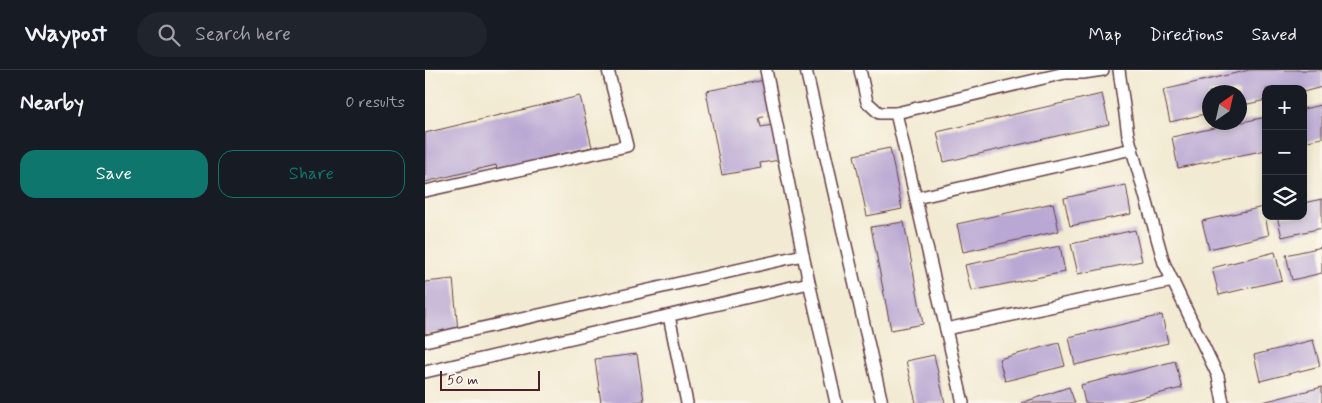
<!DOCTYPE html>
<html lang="en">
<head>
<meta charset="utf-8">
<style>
  :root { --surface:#171b24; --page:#20242c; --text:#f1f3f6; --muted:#9ea1a6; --line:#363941; --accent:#0f766e }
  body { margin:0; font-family:Mynerve,sans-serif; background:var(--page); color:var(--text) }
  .controls { position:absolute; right:15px; top:15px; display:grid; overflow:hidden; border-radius:10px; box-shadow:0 2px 8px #0003 }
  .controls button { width:45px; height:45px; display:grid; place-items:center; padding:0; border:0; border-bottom:1px solid var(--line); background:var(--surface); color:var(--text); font:25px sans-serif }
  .compass { position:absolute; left:777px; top:15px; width:45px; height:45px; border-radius:50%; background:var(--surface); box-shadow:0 2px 8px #0003; rotate:34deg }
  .scale { position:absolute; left:15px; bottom:12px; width:100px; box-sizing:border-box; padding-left:5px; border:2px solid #4a1f2b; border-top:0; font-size:14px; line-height:18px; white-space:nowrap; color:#4a1f2b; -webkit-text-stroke:4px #fbf7ec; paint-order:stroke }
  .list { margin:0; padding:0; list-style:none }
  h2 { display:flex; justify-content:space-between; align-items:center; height:65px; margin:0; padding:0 20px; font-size:21px }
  h2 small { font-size:16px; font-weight:400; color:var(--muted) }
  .actions { display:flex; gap:10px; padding:15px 20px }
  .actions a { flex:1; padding:11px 0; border:1px solid var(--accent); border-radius:15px; text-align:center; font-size:18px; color:var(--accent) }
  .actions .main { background:var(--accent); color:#fff }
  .icon { flex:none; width:28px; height:28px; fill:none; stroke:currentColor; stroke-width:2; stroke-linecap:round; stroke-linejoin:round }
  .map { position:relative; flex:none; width:897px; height:333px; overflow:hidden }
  header { display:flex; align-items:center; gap:30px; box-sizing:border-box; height:70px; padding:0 25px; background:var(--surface); border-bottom:1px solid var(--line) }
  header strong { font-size:24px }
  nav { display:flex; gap:28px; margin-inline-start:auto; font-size:18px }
  .search { width:350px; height:45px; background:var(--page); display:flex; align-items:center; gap:12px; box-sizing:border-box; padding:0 18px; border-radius:28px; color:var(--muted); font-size:19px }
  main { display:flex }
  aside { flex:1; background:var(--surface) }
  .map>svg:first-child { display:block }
  .building { fill:#b9a8d3 }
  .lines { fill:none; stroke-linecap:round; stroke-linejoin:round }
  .minor-casing { stroke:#633d44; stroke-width:14 }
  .minor { stroke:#fff; stroke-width:11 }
</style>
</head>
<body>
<header>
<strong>Waypost</strong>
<div class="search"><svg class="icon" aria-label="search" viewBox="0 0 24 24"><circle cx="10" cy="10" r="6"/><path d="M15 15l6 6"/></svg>Search here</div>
<nav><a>Map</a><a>Directions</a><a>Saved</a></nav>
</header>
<main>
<aside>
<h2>Nearby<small>0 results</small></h2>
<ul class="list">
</ul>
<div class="actions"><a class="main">Save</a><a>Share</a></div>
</aside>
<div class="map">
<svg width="897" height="333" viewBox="0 0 897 333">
  <rect width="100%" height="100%" fill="#fbf7ec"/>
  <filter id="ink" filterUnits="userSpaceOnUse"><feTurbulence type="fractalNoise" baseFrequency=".02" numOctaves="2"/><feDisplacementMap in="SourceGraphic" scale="10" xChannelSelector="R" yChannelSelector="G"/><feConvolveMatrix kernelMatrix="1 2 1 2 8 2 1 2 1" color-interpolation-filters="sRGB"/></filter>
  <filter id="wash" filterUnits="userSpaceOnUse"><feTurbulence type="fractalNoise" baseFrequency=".0096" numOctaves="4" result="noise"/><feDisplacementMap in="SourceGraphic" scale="20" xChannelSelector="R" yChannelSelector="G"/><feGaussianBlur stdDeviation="1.12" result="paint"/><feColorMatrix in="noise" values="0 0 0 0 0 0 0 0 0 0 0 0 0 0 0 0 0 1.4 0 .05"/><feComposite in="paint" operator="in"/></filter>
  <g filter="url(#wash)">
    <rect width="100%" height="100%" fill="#f2ead2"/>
    <g id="blocks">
      <g class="building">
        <path d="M824,0H897V17L878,22V19H841V30L814,36V22H784V43L745,52L738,20Z"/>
        <path d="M340,10L347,45L334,48L336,57L348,55L355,90L335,93L336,98L297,105L281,21Z"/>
        <path d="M677,24L684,54L519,92L512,62Z"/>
        <path d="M155,26L167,77L114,89L115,94L73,104L71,95L0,112V63Z"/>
        <path d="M897,35V68L878,72V39Z"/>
        <path d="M841,47V80L753,98L747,67Z"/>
        <path d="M465,78L477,139L442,146L429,85Z"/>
        <path d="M701,115L706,144L645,156L639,128Z"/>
        <path d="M897,129V158L857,167L852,146H878V133Z"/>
        <path d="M628,133L634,161L538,182L532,154Z"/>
        <path d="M838,137L844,165L784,179L777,151Z"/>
        <path d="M479,152L498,254L466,260L446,157Z"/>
        <path d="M710,160L717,191L653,204L646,174Z"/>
        <path d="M635,176L640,202L546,221L540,195Z"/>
        <path d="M897,177V203L867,210L861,185Z"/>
        <path d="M850,182L857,210L794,225L787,198Z"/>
        <path d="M28,209L33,261L0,264V212Z"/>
        <path d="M737,245L743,273L650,295L644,267Z"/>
        <path d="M888,270L895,296L835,311L829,285Z"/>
        <path d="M634,273L640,296L580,311L574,289Z"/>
        <path d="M212,284L219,331L203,333H176L170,289Z"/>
        <path d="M509,285L520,333H491L481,291Z"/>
        <path d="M750,291L757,318L695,333H660L656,315Z"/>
        <path d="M644,317L650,333H596Z"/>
        <path d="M897,317V333H838V332Z"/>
      </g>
    </g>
  </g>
  <g filter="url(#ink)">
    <use href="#blocks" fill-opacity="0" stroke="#633d44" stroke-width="1"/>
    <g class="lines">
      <g class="minor-casing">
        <g id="minor">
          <path d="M341,0L378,185L411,333"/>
          <path d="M381,0L457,333"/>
          <path d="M435,0L442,32L454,43H471L640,3"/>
          <path d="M640,0V3H658L678,0"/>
          <path d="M694,0L703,65L739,193L793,306L798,333"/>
          <path d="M471,43L538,333"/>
          <path d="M0,121L202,76L183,0"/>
          <path d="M491,128L707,79"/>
          <path d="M244,246L262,333"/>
          <path d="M521,259L748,211"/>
          <path d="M0,271L378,185"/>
          <path d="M0,302L384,213"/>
        </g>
      </g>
      <use href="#minor" class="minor"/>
    </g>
  </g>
</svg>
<div class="controls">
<button>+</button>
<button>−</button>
<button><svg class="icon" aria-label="layers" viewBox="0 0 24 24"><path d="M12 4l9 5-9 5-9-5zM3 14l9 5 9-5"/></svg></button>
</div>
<svg class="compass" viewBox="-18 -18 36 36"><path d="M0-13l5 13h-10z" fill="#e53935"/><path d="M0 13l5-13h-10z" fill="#9ea1a6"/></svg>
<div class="scale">50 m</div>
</div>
</main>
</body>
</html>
